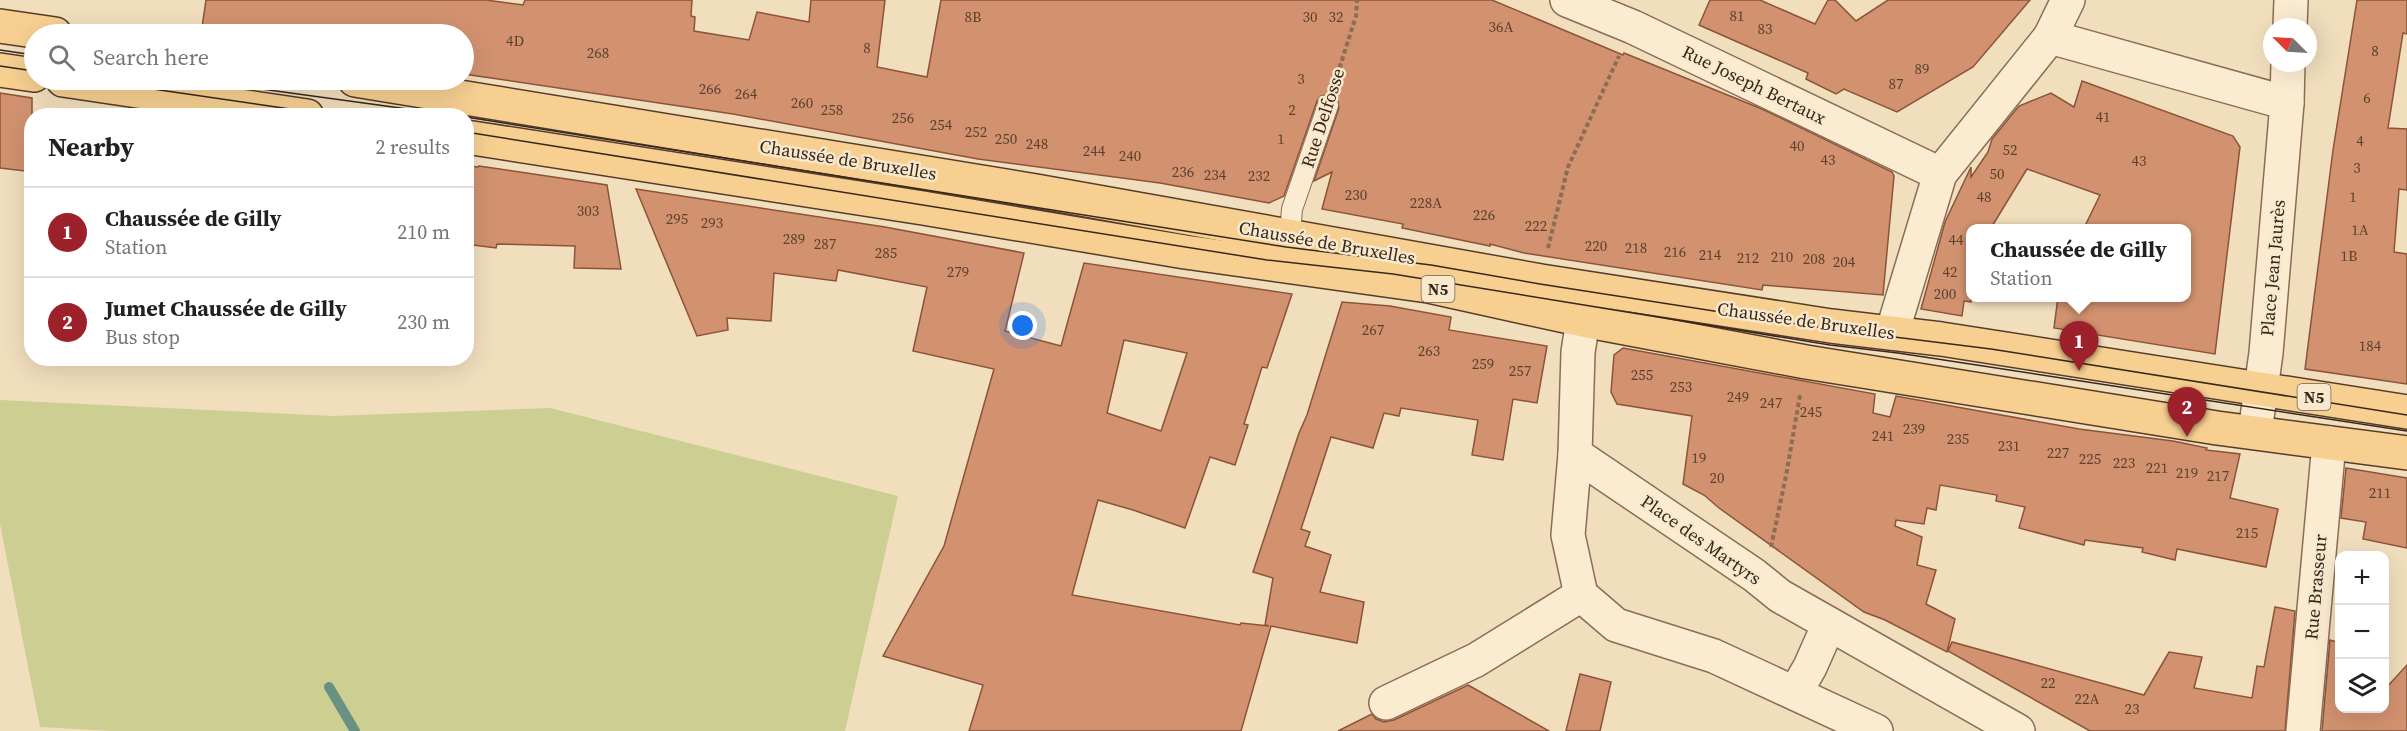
<!DOCTYPE html>
<html lang="en">
<head>
<meta charset="utf-8">
<style>
  :root { --surface:#fff; --page:#f6f6f6; --text:#202124; --muted:#757577; --line:#e0e0e0; --accent:#9d212b }
  body { margin:0; font-family:"Source Serif 4",serif; background:var(--page); color:var(--text) }
  .controls { position:absolute; right:18px; bottom:18px; display:grid; overflow:hidden; border-radius:12px; box-shadow:0 6px 24px #0002 }
  .controls button { width:54px; height:54px; display:grid; place-items:center; padding:0; border:0; border-bottom:2px solid var(--line); background:var(--surface); color:var(--text); font:30px sans-serif }
  .compass { position:absolute; left:2263px; top:18px; width:54px; height:54px; border-radius:50%; background:var(--surface); box-shadow:0 6px 24px #0002; rotate:294deg }
  .you { position:absolute; left:1023px; top:326px; width:21px; height:21px; margin:-15px; border:4px solid #fff; border-radius:50%; background:#1a73e8; box-shadow:0 0 0 9px #1a73e833 }
  .badge { display:grid; place-items:center; width:39px; height:39px; border-radius:50%; background:var(--accent); color:#fff; font-size:20px; font-weight:700 }
  .pin { position:absolute; translate:-50% -50px; filter:drop-shadow(0 2px 3px #0008) }
  .pin::after { content:''; position:absolute; top:32px; width:21px; height:18px; background:inherit; clip-path:polygon(0 0,100% 0,50% 100%) }
  .popup { position:absolute; left:1966px; top:224px; width:225px; height:78px; box-sizing:border-box; display:grid; place-content:center; border-radius:12px; background:var(--surface); filter:drop-shadow(0 2px 4px #0005); font-size:20px; white-space:nowrap; color:var(--muted) }
  .popup b { font-size:22px; color:var(--text) }
  .popup::after { content:''; position:absolute; left:50%; top:100%; margin-left:-12px; border:12px solid transparent; border-top-color:var(--surface) }
  .list { margin:0; padding:0; list-style:none }
  h2 { display:flex; justify-content:space-between; align-items:center; height:78px; margin:0; padding:0 24px; font-size:26px }
  h2 small { font-size:20px; font-weight:400; color:var(--muted) }
  .list li { display:grid; grid-template-columns:39px 1fr auto; gap:18px; align-items:center; box-sizing:border-box; height:90px; padding:0 24px; border-top:2px solid var(--line) }
  .list b { display:block; font-size:22px; white-space:nowrap }
  .list p { margin:0; font-size:20px; white-space:nowrap; color:var(--muted) }
  .list em { font-size:20px; font-style:normal; color:var(--muted) }
  .icon { flex:none; width:33px; height:33px; fill:none; stroke:currentColor; stroke-width:2; stroke-linecap:round; stroke-linejoin:round }
  .map { position:relative; flex:none; width:2407px; height:731px; overflow:hidden }
  .search { position:absolute; background:var(--surface); box-shadow:0 6px 24px #0002; left:24px; top:24px; width:450px; height:66px; display:flex; align-items:center; gap:15px; box-sizing:border-box; padding:0 21px; border-radius:33px; color:var(--muted); font-size:22px }
  .panel { position:absolute; background:var(--surface); box-shadow:0 6px 24px #0002; left:24px; top:108px; width:450px; height:258px; border-radius:24px }
  .map>svg:first-child { display:block }
  .green { fill:#cccf91 }
  .lines { fill:none; stroke-linecap:round; stroke-linejoin:round }
  .stream { stroke:#689083; stroke-width:10 }
  .building { fill:#d29270; stroke:#8b5439; stroke-width:1.5; fill-rule:evenodd }
  .service-casing { stroke:#8a6d55; stroke-width:22 }
  .minor-casing { stroke:#8a6d55; stroke-width:36 }
  .tertiary-casing { stroke:#8a6d55; stroke-width:36 }
  .primary-casing { stroke:#573c2a; stroke-width:36 }
  .path { stroke:#8a6d55; stroke-width:4; stroke-dasharray:4.5 3; stroke-linecap:butt }
  .service { stroke:#fbebd1; stroke-width:20 }
  .minor { stroke:#fbebd1; stroke-width:33 }
  .tertiary { stroke:#fbebd1; stroke-width:33 }
  .primary { stroke:#f7d091; stroke-width:33 }
  .tram { stroke:#38271b; stroke-width:1.5 }
  .labels { text-anchor:middle; stroke-width:5; stroke-linejoin:round; paint-order:stroke }
  .number-label { font-size:15px; fill:#5e4230 }
  .shield { fill:#f8e8cd; stroke:#726150; stroke-width:1.5 }
  .shield-label { font-size:16px; font-weight:bold; fill:#38271b }
  .street-label { font-size:18px; fill:#38271b; stroke:#f8e8cd }
</style>
</head>
<body>
<div class="map">
<svg width="2407" height="731" viewBox="0 0 2407 731">
  <rect width="100%" height="100%" fill="#f1debd"/>
  <path class="green" d="M0,400L333,416L550,408L898,496L845,731H112L40,727L0,524Z"/>
  <g class="lines">
    <path class="stream" d="M329,687L355,731"/>
  </g>
  <g class="building">
    <path d="M206,0H486L523,5L525,0H692L691,16L695,17L694,31L749,40L757,12L809,22L811,0H885L877,67L927,77L941,0H1492L1623,55L1624,53L1762,109L1892,172L1894,176L1883,295L1763,285L1762,290L1524,253L1490,244V246L1402,228L1403,224L1322,209L1332,172L1314,181L1339,108L1337,98L1331,94L1321,96L1317,101L1284,196L1269,203L1160,183L978,159L733,114L464,74V34H201Z"/>
    <path d="M1710,0H1760L1815,24L1828,0H1835L1856,21L1888,0H2030L1973,67L1897,112L1844,89L1836,94L1806,79L1808,73L1699,25Z"/>
    <path d="M2357,0H2407V34L2403,33L2388,128L2407,129V190L2399,189L2394,252L2407,254V384L2305,369L2333,150Z"/>
    <path d="M2082,81L2233,136L2240,147L2215,354L2054,328L2058,297H2187V228H2084L2100,195L2027,169L1991,228H1971V302L1964,301L1962,316L1921,309L1945,222L1971,167V177L1988,152L1992,139L2019,106L2051,93L2074,107Z"/>
    <path d="M0,93L32,98V150L29,149L25,171L0,168Z"/>
    <path d="M466,166L478,167L479,166L607,185L621,269L574,268L575,246L497,244L496,248L466,244Z"/>
    <path d="M636,189L885,227L1024,253L1005,331L1061,346L1084,263L1292,294L1267,368L1262,367L1244,424L1248,425L1235,465L1210,457L1185,528L1133,510L1098,500L1072,595L1240,625L1241,623L1269,626L1265,625L1273,578L1253,572L1299,433L1307,415L1342,302L1390,306L1451,317L1449,330L1547,346L1537,403L1513,399L1503,460L1472,455L1478,420L1401,408L1399,416L1384,413L1373,448L1331,437L1301,529L1310,532L1305,546L1331,555L1320,592L1364,602L1357,643L1271,626L1241,731H969L983,685L883,656L944,546L994,369L913,351L927,287L838,270L836,281L774,273L771,321L727,318L728,330L697,336ZM1124,340L1187,353L1161,431L1107,413Z"/>
    <path d="M1623,348L1875,394L1873,413L1890,417L1896,396L2079,429L2173,441L2207,448L2206,450L2240,454L2230,498L2278,509L2266,567L2177,549L2175,560L2142,552L2143,548L2085,540L2084,545L2019,528L2025,507L1996,501L1997,495L1940,485L1936,510L1927,508L1924,524L1896,520L1895,526L1922,537L1917,565L1936,570L1926,604L1955,619L1947,652L1885,620L1864,612L1719,508L1704,495L1683,484L1692,416L1617,404L1611,392L1614,355Z"/>
    <path d="M2346,468L2407,478V548L2363,539L2366,522L2341,518Z"/>
    <path d="M2275,607L2295,611L2285,731H2090L1948,651L1952,642L2144,695L2169,652L2202,657L2194,688L2252,698L2257,666L2264,667Z"/>
    <path d="M2330,640L2340,643V708H2385V689L2407,665V731H2322Z"/>
    <path d="M1580,674L1611,682L1600,731H1566Z"/>
    <path d="M1468,685L1549,731H1338L1372,714L1376,719L1384,722L1394,720Z"/>
  </g>
  <g class="lines">
    <g class="service-casing">
      <path id="service" d="M1290,235L1292,209L1328,105"/>
    </g>
    <g class="minor-casing">
      <g id="minor">
        <path d="M1567,0L1633,27L1940,174"/>
        <path d="M2290,27L2291,0"/>
        <path d="M2050,37L2287,103L2288,63"/>
        <path d="M1583,320L1578,352L1575,454L1754,575L1780,596L2018,731"/>
        <path d="M1892,333L1940,174L2050,37L2068,0"/>
        <path d="M1581,595L1616,625L1714,656L1876,731"/>
        <path d="M1795,693L1810,667L1829,624"/>
        <path d="M1386,703L1476,660L1581,595L1568,535L1575,454"/>
        <path d="M2303,731L2329,443"/>
      </g>
    </g>
    <g class="tertiary-casing">
      <path id="tertiary" d="M2255,432L2266,353L2287,103"/>
    </g>
    <g class="primary-casing">
      <g id="primary">
        <path d="M0,26L55,34"/>
        <path d="M0,70L34,75"/>
        <path d="M63,80L307,116"/>
        <path d="M355,80L1036,191L1541,281L1831,326L1941,339L2407,412"/>
        <path d="M466,137L923,208L1185,252L1428,286L1583,320L1806,362L2217,428L2407,453"/>
      </g>
    </g>
    <g class="path">
      <path d="M1335,82L1356,16L1357,0"/>
      <path d="M1548,248L1568,167L1619,56"/>
      <path d="M1771,547L1786,476L1800,395"/>
    </g>
    <use href="#service" class="service"/>
    <use href="#minor" class="minor"/>
    <use href="#tertiary" class="tertiary"/>
    <use href="#primary" class="primary"/>
    <g class="tram">
      <path d="M0,50L34,55"/>
      <path d="M0,66L34,71"/>
      <path d="M91,80L338,116"/>
      <path d="M196,80L459,116"/>
      <path d="M466,117L1286,247L1431,265L1540,284L1830,329L1991,349L2407,415"/>
      <path d="M466,132L1267,260L1393,274L1830,345L1898,353L2407,431"/>
    </g>
  </g>
  <g class="labels">
    <g class="number-label">
      <text x="1737" y="21">81</text>
      <text x="973" y="22">8B</text>
      <text x="1310" y="22">30</text>
      <text x="1336" y="22">32</text>
      <text x="1501" y="32">36A</text>
      <text x="1765" y="34">83</text>
      <text x="515" y="46">4D</text>
      <text x="867" y="53">8</text>
      <text x="2375" y="56">8</text>
      <text x="598" y="58">268</text>
      <text x="1922" y="74">89</text>
      <text x="1301" y="84">3</text>
      <text x="1896" y="89">87</text>
      <text x="710" y="94">266</text>
      <text x="746" y="99">264</text>
      <text x="2367" y="103">6</text>
      <text x="802" y="108">260</text>
      <text x="832" y="115">258</text>
      <text x="1292" y="115">2</text>
      <text x="2103" y="122">41</text>
      <text x="903" y="123">256</text>
      <text x="941" y="130">254</text>
      <text x="976" y="137">252</text>
      <text x="1006" y="144">250</text>
      <text x="1281" y="144">1</text>
      <text x="2360" y="146">4</text>
      <text x="1037" y="149">248</text>
      <text x="1797" y="151">40</text>
      <text x="2010" y="155">52</text>
      <text x="1094" y="156">244</text>
      <text x="1130" y="161">240</text>
      <text x="1828" y="165">43</text>
      <text x="2139" y="166">43</text>
      <text x="2357" y="173">3</text>
      <text x="1183" y="177">236</text>
      <text x="1997" y="179">50</text>
      <text x="1215" y="180">234</text>
      <text x="1259" y="181">232</text>
      <text x="1356" y="200">230</text>
      <text x="1984" y="202">48</text>
      <text x="2353" y="202">1</text>
      <text x="1426" y="208">228A</text>
      <text x="588" y="216">303</text>
      <text x="1484" y="220">226</text>
      <text x="677" y="224">295</text>
      <text x="712" y="228">293</text>
      <text x="1536" y="231">222</text>
      <text x="2360" y="235">1A</text>
      <text x="794" y="244">289</text>
      <text x="1956" y="245">44</text>
      <text x="825" y="249">287</text>
      <text x="1596" y="251">220</text>
      <text x="1636" y="253">218</text>
      <text x="1675" y="257">216</text>
      <text x="886" y="258">285</text>
      <text x="1710" y="260">214</text>
      <text x="2349" y="261">1B</text>
      <text x="1782" y="262">210</text>
      <text x="1748" y="263">212</text>
      <text x="1814" y="264">208</text>
      <text x="1844" y="267">204</text>
      <text x="958" y="277">279</text>
      <text x="1950" y="277">42</text>
      <text x="1945" y="299">200</text>
      <text x="1373" y="335">267</text>
      <text x="2370" y="351">184</text>
      <text x="1429" y="356">263</text>
      <text x="1483" y="369">259</text>
      <text x="1520" y="376">257</text>
      <text x="1642" y="380">255</text>
      <text x="1681" y="392">253</text>
      <text x="1738" y="402">249</text>
      <text x="1771" y="408">247</text>
      <text x="1811" y="417">245</text>
      <text x="1914" y="434">239</text>
      <text x="1883" y="441">241</text>
      <text x="1958" y="444">235</text>
      <text x="2009" y="451">231</text>
      <text x="2058" y="458">227</text>
      <text x="1699" y="463">19</text>
      <text x="2090" y="464">225</text>
      <text x="2124" y="468">223</text>
      <text x="2157" y="473">221</text>
      <text x="2187" y="478">219</text>
      <text x="2218" y="481">217</text>
      <text x="1717" y="483">20</text>
      <text x="2380" y="498">211</text>
      <text x="2247" y="538">215</text>
      <text x="2048" y="688">22</text>
      <text x="2087" y="704">22A</text>
      <text x="2132" y="714">23</text>
    </g>
    <g class="shield">
      <rect x="1421.5" y="276" width="33" height="26" rx="4.5"/>
      <rect x="2297.5" y="384" width="33" height="26" rx="4.5"/>
    </g>
    <g class="shield-label">
      <text x="1438" y="295">N5</text>
      <text x="2314" y="403">N5</text>
    </g>
    <g class="street-label">
      <text transform="translate(1754 85) rotate(26)" y="6">Rue Joseph Bertaux</text>
      <text transform="translate(1323 118) rotate(-72)" y="6">Rue Delfosse</text>
      <text transform="translate(848 160) rotate(9)" y="6">Chaussée de Bruxelles</text>
      <text transform="translate(1327 243) rotate(10)" y="6">Chaussée de Bruxelles</text>
      <text transform="translate(2273 268) rotate(-85)" y="6">Place Jean Jaurès</text>
      <text transform="translate(1806 321) rotate(8)" y="6">Chaussée de Bruxelles</text>
      <text transform="translate(1701 540) rotate(35)" y="6">Place des Martyrs</text>
      <text transform="translate(2316 587) rotate(-85)" y="6">Rue Brasseur</text>
    </g>
  </g>
</svg>
<div class="controls">
<button>+</button>
<button>−</button>
<button><svg class="icon" aria-label="layers" viewBox="0 0 24 24"><path d="M12 4l9 5-9 5-9-5zM3 14l9 5 9-5"/></svg></button>
</div>
<svg class="compass" viewBox="-18 -18 36 36"><path d="M0-13l5 13h-10z" fill="#e53935"/><path d="M0 13l5-13h-10z" fill="#757577"/></svg>
<div class="you"></div>
<div class="pin badge" style="left:2079px;top:371px">1</div>
<div class="popup"><b>Chaussée de Gilly</b>Station</div>
<div class="pin badge" style="left:2187px;top:437px">2</div>
<div class="search"><svg class="icon" aria-label="search" viewBox="0 0 24 24"><circle cx="10" cy="10" r="6"/><path d="M15 15l6 6"/></svg>Search here</div>
<section class="panel">
<h2>Nearby<small>2 results</small></h2>
<ul class="list">
<li><span class="badge">1</span><div><b>Chaussée de Gilly</b><p>Station</p></div><em>210 m</em></li>
<li><span class="badge">2</span><div><b>Jumet Chaussée de Gilly</b><p>Bus stop</p></div><em>230 m</em></li>
</ul>
</section>
</div>
</body>
</html>
